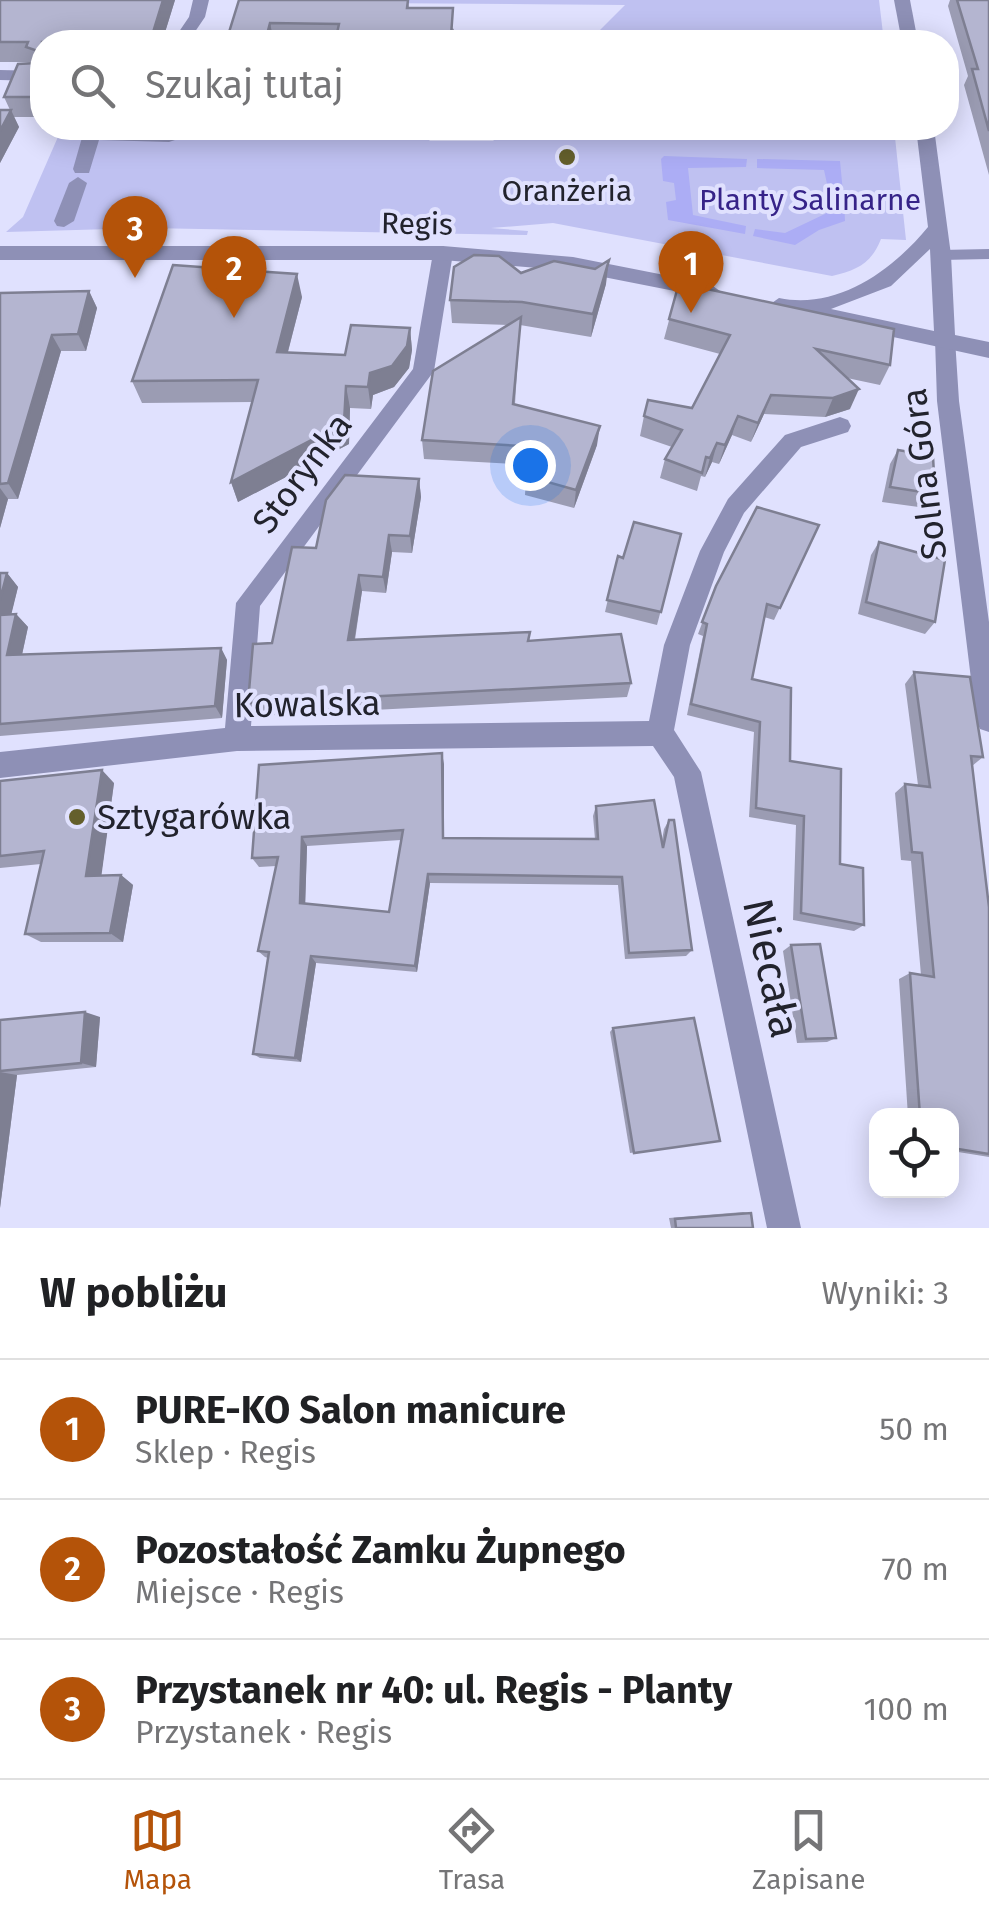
<!DOCTYPE html>
<html lang="pl">
<head>
<meta charset="utf-8">
<style>
  :root { --surface:#fff; --page:#f2f2f2; --text:#202124; --muted:#757577; --line:#e0e0e0; --accent:#b45309 }
  body { margin:0; font-family:"Fira Sans",sans-serif; background:var(--page); color:var(--text) }
  .controls { position:absolute; right:30px; bottom:30px; display:grid; overflow:hidden; border-radius:20px; box-shadow:0 5px 25px #0003 }
  .controls button { width:90px; height:90px; display:grid; place-items:center; padding:0; border:0; border-bottom:2px solid var(--line); background:var(--surface); color:var(--text); font:50px sans-serif }
  .you { position:absolute; left:530px; top:465px; width:35px; height:35px; margin:-25px; border:8px solid #fff; border-radius:50%; background:#1a73e8; box-shadow:0 0 0 15px #1a73e833 }
  .badge { display:grid; place-items:center; width:65px; height:65px; border-radius:50%; background:var(--accent); color:#fff; font-size:32px; font-weight:700 }
  .pin { position:absolute; translate:-50% -82px; filter:drop-shadow(0 2px 5px #0008) }
  .pin::after { content:''; position:absolute; top:52px; width:35px; height:30px; background:inherit; clip-path:polygon(0 0,100% 0,50% 100%) }
  .list { margin:0; padding:0; list-style:none }
  h2 { display:flex; justify-content:space-between; align-items:center; height:130px; margin:0; padding:0 40px; font-size:42px }
  h2 small { font-size:32px; font-weight:400; color:var(--muted) }
  .list li { display:grid; grid-template-columns:65px 1fr auto; gap:30px; align-items:center; box-sizing:border-box; height:140px; padding:0 40px; border-top:2px solid var(--line) }
  .list b { display:block; font-size:38px; white-space:nowrap }
  .list p { margin:0; font-size:32px; white-space:nowrap; color:var(--muted) }
  .list em { font-size:32px; font-style:normal; color:var(--muted) }
  .icon { flex:none; width:55px; height:55px; fill:none; stroke:currentColor; stroke-width:2; stroke-linecap:round; stroke-linejoin:round }
  .map { position:relative; flex:none; width:989px; height:1228px; overflow:hidden }
  .search { position:absolute; background:var(--surface); box-shadow:0 5px 25px #0003; left:30px; right:30px; top:30px; height:110px; display:flex; align-items:center; gap:25px; box-sizing:border-box; padding:0 35px; border-radius:40px; color:var(--muted); font-size:38px }
  .sheet { height:550px; background:var(--surface) }
  nav { display:flex; justify-content:space-around; align-items:center; box-sizing:border-box; height:140px; border-top:2px solid var(--line); background:var(--surface); font-size:28px; color:var(--muted) }
  nav a { display:grid; justify-items:center; gap:5px }
  nav .on { color:var(--accent) }
  .map>svg:first-child { display:block }
  .green { fill:#bfc1f1 }
  .water { fill:#acadf5 }
  .lines { fill:none; stroke-linecap:round; stroke-linejoin:round }
  .service { fill:#8e90b6; fill-rule:evenodd }
  .pedestrian { fill:#8e90b6; fill-rule:evenodd }
  .minor { fill:#8e90b6; fill-rule:evenodd }
  .tertiary { fill:#8e90b6; fill-rule:evenodd }
  .wall { fill:#9b9cb3; fill-rule:evenodd }
  .shaded-wall { fill:#7e7f92 }
  .building { fill:#b4b5d0; stroke:#7e7f92; stroke-width:2.5; fill-rule:evenodd }
  .poi-dot { fill:#645f2c; stroke:#e0e1fe; stroke-width:4 }
  .labels { text-anchor:middle; stroke-width:8; stroke-linejoin:round; paint-order:stroke }
  .far-poi-label { font-size:30px; fill:#22232d; stroke:#e0e1fe }
  .far-park-label { font-size:30px; fill:#362388; stroke:#e0e1fe }
  .far-street-label { font-size:30px; fill:#22232d; stroke:#e0e1fe }
  .street-label { font-size:35px; fill:#22232d; stroke:#e0e1fe }
  .poi-label { font-size:35px; fill:#22232d; stroke:#e0e1fe; text-anchor:start }
  .near-street-label { font-size:42px; fill:#22232d; stroke:#e0e1fe }
</style>
</head>
<body>
<div class="map">
<svg width="989" height="1228" viewBox="0 0 989 1228">
  <rect width="100%" height="100%" fill="#e0e1fe"/>
  <g class="green">
    <path d="M366,0H879L884,42H588L625,5L365,3Z"/>
    <path d="M269,128H416L430,141H493L506,128H894L906,240L881,239C871,264 857,270 832,276L553,223L491,228L528,231L527,235L146,228L6,232L23,217L61,130L266,138Z"/>
  </g>
  <g class="water">
    <path d="M664,156L747,159L746,167L688,168L693,215L746,226L745,234L668,220L666,202L676,200L674,183L663,181L661,159Z"/>
    <path d="M757,159L840,161L843,192L829,193L824,170L757,168Z"/>
    <path d="M830,199L844,200L845,221L819,230L795,245L753,236L755,229L785,233L827,213Z"/>
  </g>
  <g class="lines">
    <path class="service" d="M989,249V259L941,260L933,255L941,250Z"/>
    <g class="pedestrian">
      <path d="M92,128H180L175,140L169,142L99,140L89,173H75L73,169L83,134Z"/>
      <path d="M78,177L87,183L74,221L64,227L57,226L54,221L69,183Z"/>
    </g>
    <g class="minor">
      <path d="M443,246L453,253L434,371L260,606L251,726L649,721L664,645L700,551L728,499L785,435L840,417L848,420L851,426L848,432L801,447L744,513L724,552L690,645L674,730L701,772L801,1228H767L674,777L653,746L237,751L0,778V752L225,728L236,603L413,369L433,253Z"/>
      <path d="M945,331L955,339L959,401L989,622V732L980,729L976,720L937,401L935,339Z"/>
    </g>
    <g class="tertiary">
      <path d="M193,0H209L205,17L188,42H172L189,17Z"/>
      <path d="M894,0H910L918,42H902Z"/>
      <path d="M0,70L42,71V81L0,80Z"/>
      <path d="M916,128H934L951,255L955,335L989,342V358L779,312L769,305L779,298C837,310 892,271 928,227ZM930,249L934,331L831,309L891,286Z"/>
      <path d="M0,246H443L573,257L710,284L720,291L710,298L573,271L443,260H0Z"/>
    </g>
  </g>
  <g class="wall">
    <path d="M0,0H175L162,42H42V117H14L19,127L0,163V110H10L4,97L33,64L32,62H0Z"/>
    <path d="M239,0H408L409,8L454,29L453,36L489,42H226Z"/>
    <path d="M950,0H989V175L964,85L968,76L948,6Z"/>
    <path d="M190,128H243L241,134L192,133Z"/>
    <path d="M433,128H484L483,138L433,137Z"/>
    <path d="M521,273L606,284L591,337L520,325L515,404L597,445L574,508L525,495L526,476L530,465L424,459L422,440L508,325L452,323L450,300Z"/>
    <path d="M679,283L890,365L880,385L847,378L850,409L825,417L764,414L751,442L732,435L719,464L712,462L705,477L701,476L697,491L660,478L665,459L672,447L640,436L644,416L692,408L720,354L664,339Z"/>
    <path d="M89,291L97,308L86,351H61L18,499H8L0,528V293Z"/>
    <path d="M302,297L288,352L345,355L410,328L412,350L409,368L394,387L373,395L371,409L350,408L349,444L238,502L231,482L253,402L142,403L132,381Z"/>
    <path d="M898,450L935,494L926,508L882,502L890,464Z"/>
    <path d="M419,479L421,497L412,553L392,552L386,593L362,591L355,640L529,641L631,683L627,697L256,716L248,703L272,643L316,548Z"/>
    <path d="M819,525L774,620L764,617L752,679L840,864L864,925L854,931L793,920L796,825L749,817L754,732L687,715L703,636L698,634L716,586Z"/>
    <path d="M681,534L657,625L605,612L618,556L623,558Z"/>
    <path d="M879,542L935,622L925,634L858,614L871,555Z"/>
    <path d="M0,573H7L18,587L11,614H16L28,627L22,655L221,648L227,660L222,718L0,736Z"/>
    <path d="M914,672L983,757L972,766L989,907V1157L952,1151V1116H908L899,979L910,973L921,975L911,861L901,860L895,793L905,784L918,785L905,684Z"/>
    <path d="M442,753L444,838L595,839L593,816L596,806L662,840L664,829L669,820L692,950L686,956L625,959L618,885L430,883L417,972L316,963L301,1062L260,1058L253,1054L268,958L265,957L258,951L276,866L259,867L252,858ZM401,840L389,912L305,904L307,846Z"/>
    <path d="M0,781L114,783L101,875H121L133,885L123,942H41L25,934L41,864L0,868Z"/>
    <path d="M791,945L836,1038L827,1042L797,1043L783,951Z"/>
    <path d="M100,1017L96,1067L17,1075L0,1208V1020Z"/>
    <path d="M613,1028L720,1141L630,1153L610,1032Z"/>
    <path d="M743,1212L751,1213L753,1228H671L669,1218Z"/>
  </g>
  <g class="shaded-wall">
    <path d="M163,0H175L162,42H150Z"/>
    <path d="M270,23L274,42H265Z"/>
    <path d="M11,110L19,127L0,163V131Z"/>
    <path d="M609,260L606,284L591,337L593,314Z"/>
    <path d="M297,274L302,297L282,374L277,352Z"/>
    <path d="M89,291L97,308L86,351L78,334Z"/>
    <path d="M410,328L412,350L409,368L394,387L373,395L371,409L368,387L370,373Z"/>
    <path d="M52,335L61,351L18,499L8,483Z"/>
    <path d="M346,386L350,408L349,444L238,502L231,482Z"/>
    <path d="M859,389L850,409L825,417L833,398Z"/>
    <path d="M771,395L764,414L751,442L758,423Z"/>
    <path d="M738,416L732,435L719,464L725,445Z"/>
    <path d="M600,426L597,445L574,508L576,490Z"/>
    <path d="M717,443L712,462L705,477L710,458Z"/>
    <path d="M419,479L421,497L412,553L410,536Z"/>
    <path d="M0,488L8,499L0,528Z"/>
    <path d="M389,535L392,552L386,593L383,577Z"/>
    <path d="M7,573L18,587L8,628L0,619V600Z"/>
    <path d="M359,575L362,591L352,655L348,640Z"/>
    <path d="M16,614L28,627L19,668L7,655Z"/>
    <path d="M221,648L227,660L222,718L215,706Z"/>
    <path d="M442,753L444,764V847L443,838Z"/>
    <path d="M102,770L114,783L100,886L86,876Z"/>
    <path d="M302,837L307,846L305,911L300,903Z"/>
    <path d="M428,874L430,883L417,972L415,966Z"/>
    <path d="M121,875L133,885L123,942L110,933Z"/>
    <path d="M311,956L316,963L301,1062L295,1058Z"/>
    <path d="M85,1012L100,1017L96,1067L81,1063Z"/>
    <path d="M0,1072L17,1075L0,1208Z"/>
  </g>
  <g class="building">
    <path d="M0,0H163L150,42H42V97H4L18,64L36,63L38,51L26,47L28,42H0Z"/>
    <path d="M239,0H408L407,8H453L451,36L488,37V42H335L339,24L270,23L265,42H226Z"/>
    <path d="M957,0H989V131L972,69H978Z"/>
    <path d="M0,110H11L0,131Z"/>
    <path d="M474,255L499,256L521,273L554,261L595,269L609,260L593,314L522,302L450,300L454,267Z"/>
    <path d="M173,265L297,274L277,352L345,355L351,325L410,328L407,346L392,366L370,373L368,387L346,386L344,423L231,482L258,380L132,381Z"/>
    <path d="M679,283L894,329L890,365L816,349L859,389L833,398L771,395L758,423L738,416L725,445L717,443L710,458L706,457L702,473L665,459L682,430L644,416L648,400L692,408L730,335L669,319Z"/>
    <path d="M89,291L78,334L52,335L8,483L0,484V293Z"/>
    <path d="M521,317L513,404L600,426L576,490L526,476L538,447L422,440L433,371Z"/>
    <path d="M898,450L933,456L935,494L890,487Z"/>
    <path d="M345,475L419,479L410,536L389,535L383,577L359,575L348,640L530,632L528,641L621,634L631,683L248,703L253,644L272,643L292,547L316,548L326,500Z"/>
    <path d="M757,507L819,525L780,608L767,604L752,679L791,688L790,761L841,769L840,864L863,868L864,925L801,913L804,816L756,808L760,722L691,704L707,624L702,622L716,586Z"/>
    <path d="M634,522L681,534L661,612L607,600L618,556L623,558Z"/>
    <path d="M879,542L945,560L935,622L866,602Z"/>
    <path d="M0,573H7L0,600Z"/>
    <path d="M16,614L7,655L221,648L215,706L0,724V615Z"/>
    <path d="M914,672L970,677L983,757L971,756L989,907V1154L952,1148V1116H920L910,973L934,977L922,853L912,852L905,784L930,787Z"/>
    <path d="M442,753L443,838L598,839L596,806L654,800L663,848L669,820H674L692,950L629,953L622,877L428,874L415,966L311,956L295,1058L253,1054L269,952L258,951L278,857L252,858L259,765ZM403,830L389,912L300,903L302,837Z"/>
    <path d="M102,770L86,876L121,875L110,933L25,934L44,851L0,856V781Z"/>
    <path d="M820,944L836,1038L806,1039L791,945Z"/>
    <path d="M85,1012L81,1063L0,1071V1020Z"/>
    <path d="M694,1018L720,1141L634,1153L613,1028Z"/>
    <path d="M751,1213L753,1228H676L675,1219Z"/>
  </g>
  <g class="poi-dot">
    <circle cx="567" cy="157" r="10"/>
    <circle cx="77" cy="817" r="10"/>
  </g>
  <g class="labels">
    <g class="far-poi-label">
      <text x="567" y="201">Oranżeria</text>
    </g>
    <g class="far-park-label">
      <text x="810" y="210">Planty Salinarne</text>
    </g>
    <g class="far-street-label">
      <text transform="translate(417 224) rotate(1)" y="10">Regis</text>
    </g>
    <g class="street-label">
      <text transform="translate(302 473) rotate(-53)" y="12">Storynka</text>
      <text transform="translate(924 474) rotate(-97)" y="12">Solna Góra</text>
      <text transform="translate(307 704) rotate(-1)" y="12">Kowalska</text>
    </g>
    <g class="poi-label">
      <text x="97" y="829">Sztygarówka</text>
    </g>
    <g class="near-street-label">
      <text transform="translate(772 968) rotate(78)" y="15">Niecała</text>
    </g>
  </g>
</svg>
<div class="controls">
<button><svg class="icon" aria-label="locate" viewBox="0 0 24 24"><circle cx="12" cy="12" r="6"/><path d="M12 2v4M12 18v4M2 12h4M18 12h4"/></svg></button>
</div>
<div class="you"></div>
<div class="pin badge" style="left:691px;top:313px">1</div>
<div class="pin badge" style="left:234px;top:318px">2</div>
<div class="pin badge" style="left:135px;top:278px">3</div>
<div class="search"><svg class="icon" aria-label="search" viewBox="0 0 24 24"><circle cx="10" cy="10" r="6"/><path d="M15 15l6 6"/></svg>Szukaj tutaj</div>
</div>
<section class="sheet">
<h2>W pobliżu<small>Wyniki: 3</small></h2>
<ul class="list">
<li><span class="badge">1</span><div><b>PURE-KO Salon manicure</b><p>Sklep · Regis</p></div><em>50 m</em></li>
<li><span class="badge">2</span><div><b>Pozostałość Zamku Żupnego</b><p>Miejsce · Regis</p></div><em>70 m</em></li>
<li><span class="badge">3</span><div><b>Przystanek nr 40: ul. Regis - Planty</b><p>Przystanek · Regis</p></div><em>100 m</em></li>
</ul>
</section>
<nav>
<a class="on"><svg class="icon" aria-label="map" viewBox="0 0 24 24"><path d="M3 6l6-2 6 2 6-2v14l-6 2-6-2-6 2zM9 4v14M15 6v14"/></svg>Mapa</a>
<a><svg class="icon" aria-label="directions" viewBox="0 0 24 24"><path d="M12 3l9 9-9 9-9-9zM9 14v-3h6M13 9l2 2-2 2"/></svg>Trasa</a>
<a><svg class="icon" aria-label="saved" viewBox="0 0 24 24"><path d="M7 4h10v16l-5-4-5 4z"/></svg>Zapisane</a>
</nav>
</body>
</html>
